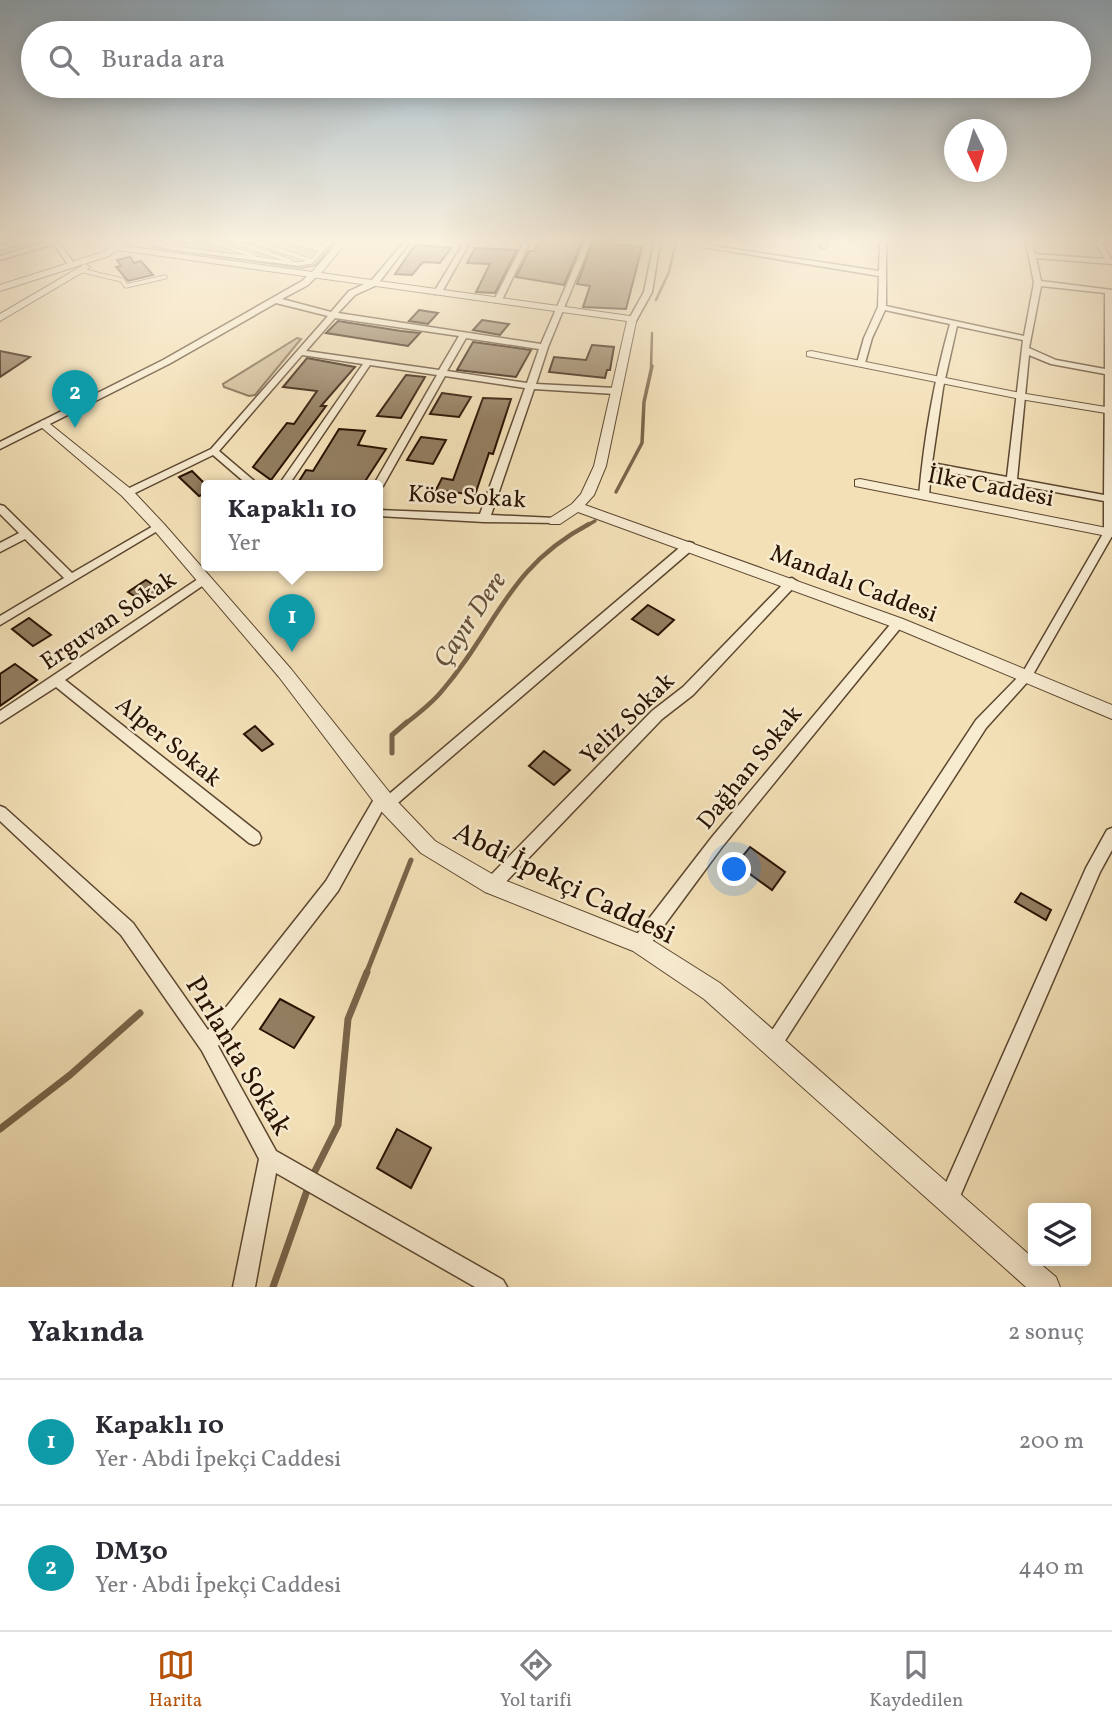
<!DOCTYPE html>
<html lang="tr">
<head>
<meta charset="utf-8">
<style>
  :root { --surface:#fff; --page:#f7f7f7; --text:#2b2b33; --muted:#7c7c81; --line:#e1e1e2; --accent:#b45309 }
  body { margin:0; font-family:Vollkorn,serif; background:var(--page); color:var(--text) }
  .controls { position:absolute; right:21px; bottom:21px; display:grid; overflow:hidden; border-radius:7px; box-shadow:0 4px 18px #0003 }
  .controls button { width:63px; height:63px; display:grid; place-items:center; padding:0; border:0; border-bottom:2px solid var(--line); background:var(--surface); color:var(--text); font:35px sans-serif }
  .compass { position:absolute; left:944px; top:119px; width:63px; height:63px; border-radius:50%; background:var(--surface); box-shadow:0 4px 18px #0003; rotate:175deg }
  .you { position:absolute; left:735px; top:870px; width:24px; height:24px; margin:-18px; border:5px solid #fff; border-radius:50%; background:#1a73e8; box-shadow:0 0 0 10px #1a73e833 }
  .badge { display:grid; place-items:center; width:46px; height:46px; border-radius:50%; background:var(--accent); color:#fff; font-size:23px; font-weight:700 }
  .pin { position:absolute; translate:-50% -58px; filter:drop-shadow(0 2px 4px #0008) }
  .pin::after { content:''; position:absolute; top:37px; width:24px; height:21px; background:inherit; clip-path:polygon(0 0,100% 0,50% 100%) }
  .popup { position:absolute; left:201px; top:480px; width:182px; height:91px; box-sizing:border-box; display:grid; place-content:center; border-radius:7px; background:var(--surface); filter:drop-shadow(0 2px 5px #0005); font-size:23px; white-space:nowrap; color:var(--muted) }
  .popup b { font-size:26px; color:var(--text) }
  .popup::after { content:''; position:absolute; left:50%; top:100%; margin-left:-14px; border:14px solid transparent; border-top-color:var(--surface) }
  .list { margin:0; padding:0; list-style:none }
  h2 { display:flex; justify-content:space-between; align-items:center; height:91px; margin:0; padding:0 28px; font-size:30px }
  h2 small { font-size:23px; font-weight:400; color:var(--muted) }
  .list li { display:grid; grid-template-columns:46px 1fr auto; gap:21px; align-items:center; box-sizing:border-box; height:126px; padding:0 28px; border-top:2px solid var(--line) }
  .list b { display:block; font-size:26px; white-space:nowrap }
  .list p { margin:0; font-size:23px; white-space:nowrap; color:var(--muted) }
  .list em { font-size:23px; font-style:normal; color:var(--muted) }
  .icon { flex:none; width:38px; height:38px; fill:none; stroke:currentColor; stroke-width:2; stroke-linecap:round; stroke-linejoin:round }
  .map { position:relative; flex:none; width:1112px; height:1287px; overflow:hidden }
  .search { position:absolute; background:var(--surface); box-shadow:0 4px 18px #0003; left:21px; right:21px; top:21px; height:77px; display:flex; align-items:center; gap:18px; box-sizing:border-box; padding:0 24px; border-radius:38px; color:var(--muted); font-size:26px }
  .sheet { height:343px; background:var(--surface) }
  nav { display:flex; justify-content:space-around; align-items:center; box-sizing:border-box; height:98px; border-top:2px solid var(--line); background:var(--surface); font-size:19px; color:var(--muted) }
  nav a { display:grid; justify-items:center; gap:4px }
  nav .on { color:var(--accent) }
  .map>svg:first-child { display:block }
  .green { fill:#d1bd98; stroke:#7d684d; stroke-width:2 }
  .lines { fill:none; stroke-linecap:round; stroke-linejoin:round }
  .stream-far4 { stroke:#796449; stroke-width:2.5 }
  .stream-far3 { stroke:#796449; stroke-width:3.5 }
  .stream-far2 { stroke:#796449; stroke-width:4.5 }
  .stream-far1 { stroke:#796449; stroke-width:5 }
  .stream { stroke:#796449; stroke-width:7 }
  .building { fill:#927d60; stroke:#291202; stroke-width:2 }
  .service-casing { stroke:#5c462f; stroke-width:5 }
  .minor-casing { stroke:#5c462f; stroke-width:3 }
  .tertiary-casing { stroke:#5c462f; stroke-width:2 }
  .service { stroke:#f7ebd0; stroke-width:3.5 }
  .minor { fill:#f7ebd0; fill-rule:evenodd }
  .tertiary { fill:#f7ebd0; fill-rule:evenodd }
  .labels { text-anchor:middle; stroke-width:5; stroke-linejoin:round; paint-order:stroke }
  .street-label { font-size:24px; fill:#291202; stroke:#f7ebd0 }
  .water-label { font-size:26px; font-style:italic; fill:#654f38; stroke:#f7ebd0 }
  .near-street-label { font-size:28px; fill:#291202; stroke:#f7ebd0 }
</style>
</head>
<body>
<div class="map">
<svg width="1112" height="1287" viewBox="0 0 1112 1287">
  <rect width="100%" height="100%" fill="#f3e0b7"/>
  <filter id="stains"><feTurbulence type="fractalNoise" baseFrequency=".00286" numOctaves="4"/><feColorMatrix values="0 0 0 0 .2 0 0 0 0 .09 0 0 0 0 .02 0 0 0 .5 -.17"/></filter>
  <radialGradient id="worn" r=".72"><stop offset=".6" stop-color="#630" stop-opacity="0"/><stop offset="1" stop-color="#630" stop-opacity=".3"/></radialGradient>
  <g class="green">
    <path d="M149,242H335L316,265L302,268L152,247Z"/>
    <path d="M297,338L301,339L255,395L249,396L224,387L223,384Z"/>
  </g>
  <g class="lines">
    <g class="stream-far4">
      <path d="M656,300L669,272L676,242"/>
      <path d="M651,368L652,333"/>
    </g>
    <g class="stream-far3">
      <path d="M616,492L642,443L644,402L652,366"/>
      <path d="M586,526L595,521"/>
    </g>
    <path class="stream-far2" d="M405,724C418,714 431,704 441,692C497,628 506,568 589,524"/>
    <g class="stream-far1">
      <path d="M392,753V735L407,722"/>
      <path d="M366,974L411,860"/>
    </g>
    <g class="stream">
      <path d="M0,1129L70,1075L140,1013"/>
      <path d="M312,1177L338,1125L348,1019L367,972"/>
      <path d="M273,1287L309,1185"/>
    </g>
  </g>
  <g class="building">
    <path d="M539,242H582L564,285L516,277L529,251H534Z"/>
    <path d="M593,242L642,247L626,309L583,307L590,286L577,284Z"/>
    <path d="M415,245L431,246L451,248L440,263L423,262L412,275L395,274Z"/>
    <path d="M475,248L517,250L495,293L476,292L490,264L467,263Z"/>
    <path d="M130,257L134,263L141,261L153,275L128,281L116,267L121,266L117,260Z"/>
    <path d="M419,310L438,313L428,324L409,321Z"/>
    <path d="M482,320L509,324L500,335L473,330Z"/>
    <path d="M338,321L401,331L420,333L408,346L326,333Z"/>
    <path d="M473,342L531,350L516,377L457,370Z"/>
    <path d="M592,345L614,347L610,370H607L605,378L549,372L554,357L586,360Z"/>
    <path d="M0,351L30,357L0,377Z"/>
    <path d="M307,358L355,367L321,406H326L271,480L253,467L287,423L294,424L317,391L283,387Z"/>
    <path d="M406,375L425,377L401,418L377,416Z"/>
    <path d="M442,393L471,397L459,417L430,414Z"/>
    <path d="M483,398L511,399L493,454L489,453L475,495L436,490L442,478L453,480Z"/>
    <path d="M339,429L365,431L358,445L386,449L362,486H296L306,470L313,471Z"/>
    <path d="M421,437L446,440L433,464L407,460Z"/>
    <path d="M192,471L206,485V493L199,496L179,477Z"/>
    <path d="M146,580L164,592L147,604L128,592Z"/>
    <path d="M648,605L674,620L658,635L632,619Z"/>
    <path d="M29,618L51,635L33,646L12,629Z"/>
    <path d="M15,664L37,680L0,706V674Z"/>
    <path d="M255,726L273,744L262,751L244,734Z"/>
    <path d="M544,751L570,770L554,785L529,766Z"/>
    <path d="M750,847L785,872L772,890L736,864Z"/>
    <path d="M1021,893L1051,910L1046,920L1015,902Z"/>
    <path d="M280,999L314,1017L294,1048L260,1029Z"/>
    <path d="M397,1129L431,1148L411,1188L377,1168Z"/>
  </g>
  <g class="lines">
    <g class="service-casing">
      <g id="service">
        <path d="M157,242L165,247L298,264L311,262L329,242"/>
        <path d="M214,242L254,256"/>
        <path d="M236,242L290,261"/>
        <path d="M255,242L312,261"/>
        <path d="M292,242L322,250"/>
        <path d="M305,242L323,247"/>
        <path d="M80,270L122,280L126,286L165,277"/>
      </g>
    </g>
    <g class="minor-casing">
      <g id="minor">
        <path d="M15,242H26L0,250V246Z"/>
        <path d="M45,242H59L75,265L73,266H69L54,244L0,260V256Z"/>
        <path d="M404,242H410L377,285L355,295L338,313L541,344L585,242H591L548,347L536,384L615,388L619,391L615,394L534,389L491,515L555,518L559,519L560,521L559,523L484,522L378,516V510L480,514L525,388L445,376L383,486L378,489V486H373L437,375L370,365L288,486H278L363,364L302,355L219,451L260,486H249L213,455L131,495H123V491L211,449L328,316L276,303L169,364L0,449V442L163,360L302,281L312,272L319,274L308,285L282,299L331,312L349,291L371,281ZM335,318L459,336L439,370L306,351ZM466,338L539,349L527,383L447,371Z"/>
        <path d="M464,242H470L442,292L435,294L434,292Z"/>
        <path d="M524,242H530L502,300L495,302L494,300Z"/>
        <path d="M654,242H660L652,292L636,321H630L629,319L644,292Z"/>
        <path d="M822,242H828L825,248L820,247Z"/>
        <path d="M880,242H886V306L1024,336L1034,283L1026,242H1032L1035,254L1105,259L1095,242H1101L1112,260V264L1036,258L1041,281L1112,290V536L1031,678L986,728L779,1050L773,1053L767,1050L764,1044L767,1038L976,720L1023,672L1104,532V501L931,469L929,496L924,499L920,498L919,496C924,438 934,381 950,324L885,310L872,338L865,363L858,365L857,363L864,338L878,307L879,276L704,247L707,245L879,271ZM1041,286L1105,293V369L1056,360L1029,348ZM957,326L1023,340L1007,477L932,463L943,388ZM1029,355L1051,364L1105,374L1104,495L1017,479Z"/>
        <path d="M0,505L4,506L72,573L155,525H163L164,527L0,625V616L64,578L25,539L0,552V543L19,533L0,514Z"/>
        <path d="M689,542L693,543L694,546L693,549L392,808L383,809L338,891L218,1046L276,1151L503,1280L507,1287H475L276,1173L255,1287H233L259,1159L202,1051L121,935L0,821V806L5,808L133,923L208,1030L326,881L377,794L382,792L388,795L685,543Z"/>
        <path d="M204,575L208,576L210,579L208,582L65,680L259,833L261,838L259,843L254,845L249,843L56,687L0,723V711Z"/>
        <path d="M792,578L798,582L796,585L693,695L662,719L498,890L492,892L486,890L484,885L486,880L652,711L683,687L788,579Z"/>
        <path d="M898,619L902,620L904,623L902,626L722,847L646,950L640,952L634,950L632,944L634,938L712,837L894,620Z"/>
        <path d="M1112,828V850L1100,872L955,1208L948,1211L941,1208L938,1201L941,1194L1086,868L1107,830Z"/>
      </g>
    </g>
    <g class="tertiary-casing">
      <g id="tertiary">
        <path d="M120,242H130L125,246L312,272L338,242H347L321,273L637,317L606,466L594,495L585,505L903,619L1112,705V719L893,627L578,512L560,524H550L548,521L550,518L572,504L581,494L594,466L627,321L118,250L109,256L0,291V285L103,252Z"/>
        <path d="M699,242H707L711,247L704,249Z"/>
        <path d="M85,264L90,267L88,269L0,321V314Z"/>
        <path d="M811,351L1020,393L1112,408V414L1020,399L807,356V352Z"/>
        <path d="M45,420L132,490L164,524L291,669L394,798L435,841L499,878L647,937L720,983L1033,1258V1261H1037L1056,1277L1060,1287H1026L704,999L633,951L485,892L421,853L380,810L279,677L154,530L122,496L41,427V421Z"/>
        <path d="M860,479L1112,529V537L855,486V480Z"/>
      </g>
    </g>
    <use href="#service" class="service"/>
    <use href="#minor" class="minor"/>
    <use href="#tertiary" class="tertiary"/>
  </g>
  <linearGradient id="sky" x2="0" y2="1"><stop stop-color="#91aabc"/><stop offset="0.57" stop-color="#faf1df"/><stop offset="1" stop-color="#faf1df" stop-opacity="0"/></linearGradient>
  <rect width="1112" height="422" fill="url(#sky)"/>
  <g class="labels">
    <g class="street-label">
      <text transform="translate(991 486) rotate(11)" y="8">İlke Caddesi</text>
      <text transform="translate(467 496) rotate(3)" y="8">Köse Sokak</text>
      <text transform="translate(854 583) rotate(21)" y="8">Mandalı Caddesi</text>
      <text transform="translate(108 620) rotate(-34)" y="8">Erguvan Sokak</text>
      <text transform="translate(627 718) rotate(-44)" y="8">Yeliz Sokak</text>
      <text transform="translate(169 741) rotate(39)" y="8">Alper Sokak</text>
      <text transform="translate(749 767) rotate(-51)" y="8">Dağhan Sokak</text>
    </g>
    <g class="water-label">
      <text transform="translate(469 619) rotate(-56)" y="9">Çayır Dere</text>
    </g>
    <g class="near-street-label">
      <text transform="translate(565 882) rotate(26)" y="10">Abdi İpekçi Caddesi</text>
      <text transform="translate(240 1055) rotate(59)" y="10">Pırlanta Sokak</text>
    </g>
  </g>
  <rect width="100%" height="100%" filter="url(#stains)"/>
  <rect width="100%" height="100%" fill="url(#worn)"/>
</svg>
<div class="controls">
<button><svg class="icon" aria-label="layers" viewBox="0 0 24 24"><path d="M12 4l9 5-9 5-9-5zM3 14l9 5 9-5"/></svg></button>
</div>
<svg class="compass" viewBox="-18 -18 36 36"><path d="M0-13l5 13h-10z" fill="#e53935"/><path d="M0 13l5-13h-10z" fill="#7c7c81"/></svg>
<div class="you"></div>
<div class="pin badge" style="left:292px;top:652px;background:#0f9aa8">1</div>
<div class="popup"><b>Kapaklı 10</b>Yer</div>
<div class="pin badge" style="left:75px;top:428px;background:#0f9aa8">2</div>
<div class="search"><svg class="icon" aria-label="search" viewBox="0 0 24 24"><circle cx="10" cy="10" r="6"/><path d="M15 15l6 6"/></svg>Burada ara</div>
</div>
<section class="sheet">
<h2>Yakında<small>2 sonuç</small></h2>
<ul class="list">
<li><span class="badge" style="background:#0f9aa8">1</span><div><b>Kapaklı 10</b><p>Yer · Abdi İpekçi Caddesi</p></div><em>200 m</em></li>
<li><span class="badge" style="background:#0f9aa8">2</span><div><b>DM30</b><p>Yer · Abdi İpekçi Caddesi</p></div><em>440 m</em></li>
</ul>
</section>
<nav>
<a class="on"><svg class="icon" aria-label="map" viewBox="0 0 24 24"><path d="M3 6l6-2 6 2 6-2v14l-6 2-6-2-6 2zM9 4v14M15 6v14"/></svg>Harita</a>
<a><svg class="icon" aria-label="directions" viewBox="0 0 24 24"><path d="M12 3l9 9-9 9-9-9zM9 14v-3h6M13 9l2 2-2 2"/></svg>Yol tarifi</a>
<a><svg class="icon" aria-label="saved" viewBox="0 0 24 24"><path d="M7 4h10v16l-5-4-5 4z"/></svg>Kaydedilen</a>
</nav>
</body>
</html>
